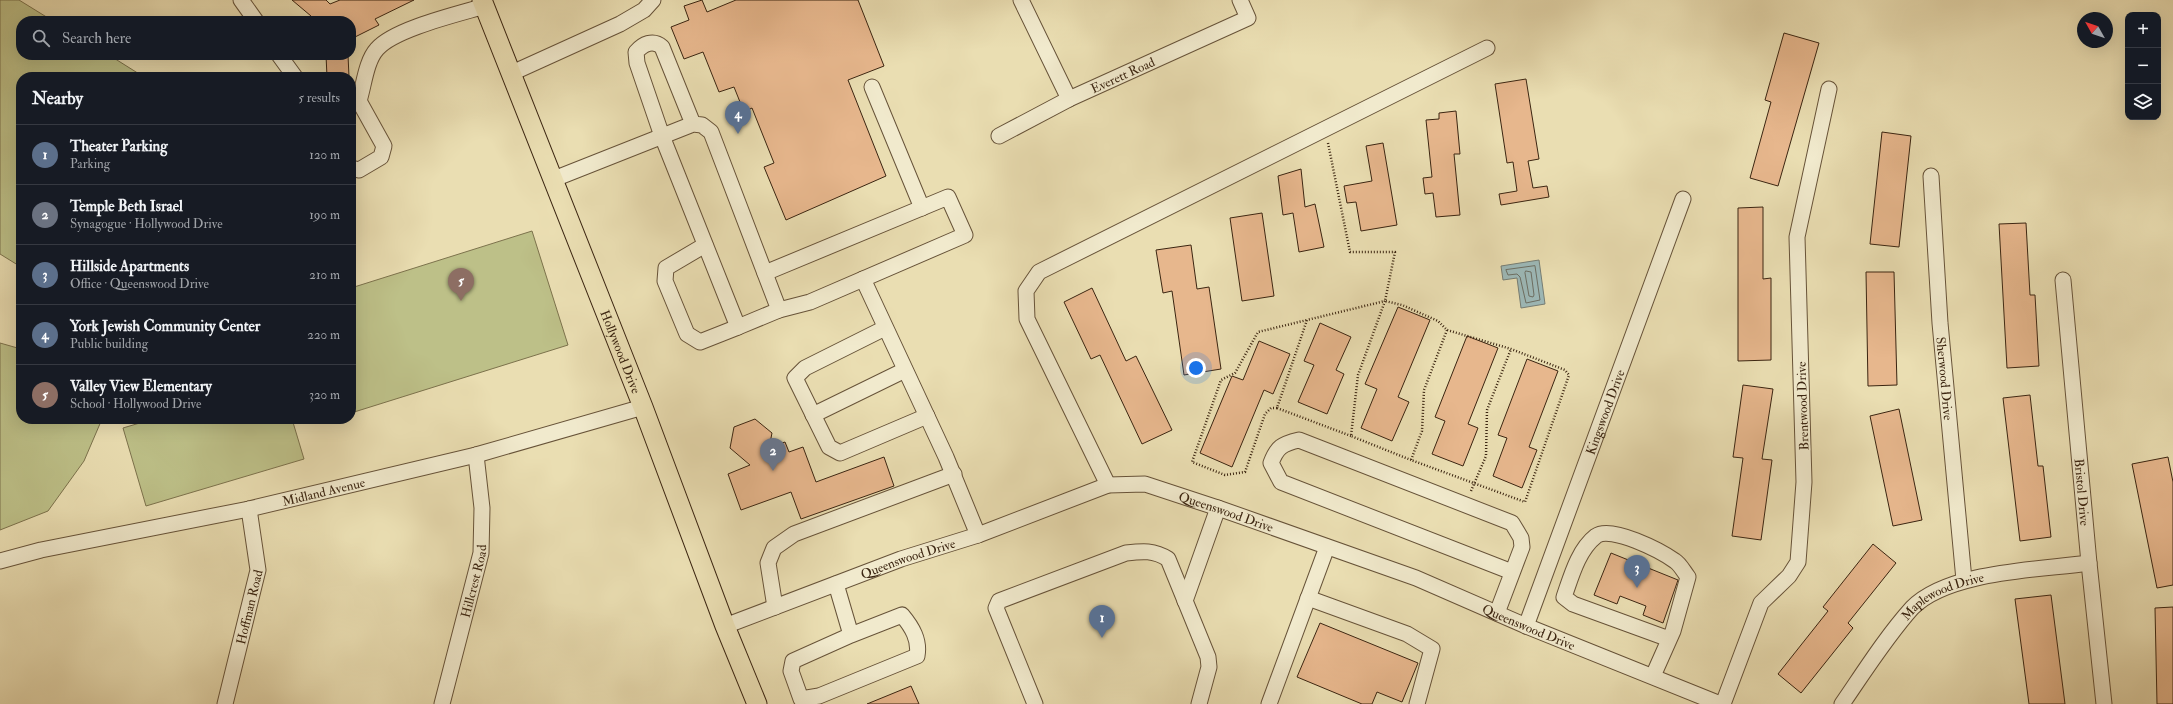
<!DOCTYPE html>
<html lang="en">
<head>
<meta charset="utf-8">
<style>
  :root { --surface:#171b24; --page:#242831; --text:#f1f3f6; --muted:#9ea1a6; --line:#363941; --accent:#c59692 }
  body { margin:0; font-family:"IM FELL Double Pica",serif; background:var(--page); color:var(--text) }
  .controls { position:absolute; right:12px; top:12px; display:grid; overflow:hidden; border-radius:8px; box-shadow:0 4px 16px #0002 }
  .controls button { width:36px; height:36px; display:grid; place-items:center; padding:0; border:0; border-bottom:1px solid var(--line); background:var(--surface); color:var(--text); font:20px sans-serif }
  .compass { position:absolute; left:2077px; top:12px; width:36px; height:36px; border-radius:50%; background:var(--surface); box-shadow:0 4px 16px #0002; rotate:310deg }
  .you { position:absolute; left:1196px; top:368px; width:14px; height:14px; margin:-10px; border:3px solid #fff; border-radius:50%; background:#1a73e8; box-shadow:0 0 0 6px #1a73e833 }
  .badge { display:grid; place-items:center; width:26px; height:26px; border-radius:50%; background:var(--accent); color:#fff; font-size:13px; font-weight:700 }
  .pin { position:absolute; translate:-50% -33px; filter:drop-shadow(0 1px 2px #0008) }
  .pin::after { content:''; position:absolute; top:21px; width:14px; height:12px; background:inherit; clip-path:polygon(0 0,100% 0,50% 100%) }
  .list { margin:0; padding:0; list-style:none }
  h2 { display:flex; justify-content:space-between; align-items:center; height:52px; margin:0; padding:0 16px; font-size:17px }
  h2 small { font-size:13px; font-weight:400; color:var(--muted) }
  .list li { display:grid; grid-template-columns:26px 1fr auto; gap:12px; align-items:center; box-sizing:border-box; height:60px; padding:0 16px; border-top:1px solid var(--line) }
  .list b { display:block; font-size:15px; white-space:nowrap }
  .list p { margin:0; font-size:13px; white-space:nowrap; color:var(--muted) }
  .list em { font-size:13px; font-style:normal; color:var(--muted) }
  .icon { flex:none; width:22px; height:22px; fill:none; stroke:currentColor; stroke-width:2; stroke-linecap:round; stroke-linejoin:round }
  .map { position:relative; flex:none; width:2173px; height:704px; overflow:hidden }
  .search { position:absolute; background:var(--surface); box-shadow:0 4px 16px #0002; left:16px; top:16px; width:340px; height:44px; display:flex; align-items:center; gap:10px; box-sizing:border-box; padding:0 14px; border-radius:16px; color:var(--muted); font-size:15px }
  .panel { position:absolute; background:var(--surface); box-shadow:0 4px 16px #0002; left:16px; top:72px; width:340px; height:352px; border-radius:16px }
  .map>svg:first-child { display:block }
  .green { fill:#bdc088; stroke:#7c724c }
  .water { fill:#9db9b8; stroke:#767e75 }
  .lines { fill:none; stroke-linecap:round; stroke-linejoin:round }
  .shore { stroke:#6c6f64; stroke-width:1 }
  .building { fill:#e7b78d; stroke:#3b2511 }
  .minor-casing { stroke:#675339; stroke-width:17 }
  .major-casing { stroke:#3b2511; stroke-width:21 }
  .path { stroke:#3b2511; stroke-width:2.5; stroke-dasharray:1 2; stroke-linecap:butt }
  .minor { stroke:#f1eacd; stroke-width:15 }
  .major { stroke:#eadeb2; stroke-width:19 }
  .labels { text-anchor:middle; stroke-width:3.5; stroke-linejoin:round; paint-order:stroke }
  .street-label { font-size:13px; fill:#3b2511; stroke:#f1eacd }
</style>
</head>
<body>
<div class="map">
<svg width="2173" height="704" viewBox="0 0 2173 704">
  <rect width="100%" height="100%" fill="#eadeb2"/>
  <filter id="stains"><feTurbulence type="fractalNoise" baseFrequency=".005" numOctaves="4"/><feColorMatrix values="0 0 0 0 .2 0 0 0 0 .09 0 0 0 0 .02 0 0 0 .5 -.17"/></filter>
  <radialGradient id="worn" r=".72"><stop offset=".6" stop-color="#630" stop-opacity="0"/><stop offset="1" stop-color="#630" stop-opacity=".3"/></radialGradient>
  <g class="green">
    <path d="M0,0H19L53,21H21V55H109L144,77H21V267L0,254Z"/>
    <path d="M532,231L568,345L351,413V288Z"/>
    <path d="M0,343L21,349V419H102L84,461L48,511L0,530Z"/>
    <path d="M153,419H292L304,459L146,506L123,428Z"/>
  </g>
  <path class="water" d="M1539,260L1545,304L1521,308L1517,278L1503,280L1501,266Z"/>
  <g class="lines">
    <g class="shore">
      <path d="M1535,266L1540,300L1526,303L1520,277L1517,274L1508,275L1506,270Z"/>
      <path d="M1526,271L1531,272L1534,295L1533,297L1529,296L1525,273Z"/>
    </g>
  </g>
  <g class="building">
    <path d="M292,0H326L330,4L340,0H414L375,19L379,25L351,39V21H314L311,16Z"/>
    <path d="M702,0L707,12L736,0H858L884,66L848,80L886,176L786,220L764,167L774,163L752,108L744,112L734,87L719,92L703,52L684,59L671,27L689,20L684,6Z"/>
    <path d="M1784,33L1819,43L1778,186L1750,178L1771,102L1765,100Z"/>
    <path d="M326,55H348L349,77H327Z"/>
    <path d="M1526,79L1539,159L1528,161L1533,188L1547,186L1549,197L1501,205L1499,194L1517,191L1513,162L1507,163L1495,84Z"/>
    <path d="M1456,111L1460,154H1454L1460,215L1436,217L1433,193L1425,194L1423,178L1432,177L1426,120L1439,119V113Z"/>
    <path d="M1882,132L1911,136L1899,247L1870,244Z"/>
    <path d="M1383,143L1397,225L1361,231L1356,202L1347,203L1344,186L1372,181L1366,146Z"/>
    <path d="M1301,169L1305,207L1315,204L1324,247L1299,252L1293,213L1283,215L1278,176Z"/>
    <path d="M1763,207V279L1771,278V360L1738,361V208Z"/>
    <path d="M1262,213L1274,296L1242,301L1230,218Z"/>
    <path d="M2026,223L2030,295H2035L2039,366L2007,368L1999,224Z"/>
    <path d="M1191,245L1197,289L1209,287L1221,369L1184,375L1172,291L1163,293L1156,250Z"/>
    <path d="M1866,272H1894L1897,385L1868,386Z"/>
    <path d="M1092,288L1126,361L1136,356L1172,430L1142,444L1100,355L1091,359L1064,302Z"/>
    <path d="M1398,307L1430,320L1398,397L1409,402L1392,441L1361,428L1377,389L1365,384Z"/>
    <path d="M1320,323L1351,337L1336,370L1344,374L1327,414L1298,402L1314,365L1304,361Z"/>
    <path d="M1467,336L1498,348L1468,424L1478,428L1463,466L1432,454L1445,421L1435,417Z"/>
    <path d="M1259,341L1290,354L1273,394L1264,390L1232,467L1200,453L1232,376L1243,380Z"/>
    <path d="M1527,359L1558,371L1529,447L1537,450L1522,488L1493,476L1507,438L1498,435Z"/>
    <path d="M1743,385L1773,389L1762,459L1772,460L1761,540L1732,536L1743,458L1733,457Z"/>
    <path d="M2030,395L2038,466H2043L2051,537L2020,541L2003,398Z"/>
    <path d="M1899,409L1922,520L1893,526L1870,416Z"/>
    <path d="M755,419L772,433L769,448L785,442L789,452L803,447L816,482L884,457L894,486L801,519L791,492L741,510L728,474L750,465L730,448L734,427Z"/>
    <path d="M2168,457L2173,482V585L2157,588L2132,464Z"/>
    <path d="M1873,544L1896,563L1848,623L1853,628L1801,693L1778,674L1828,611L1823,607Z"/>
    <path d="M1611,553L1678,580L1663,623L1643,615L1646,606L1620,596L1617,604L1594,595Z"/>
    <path d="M2051,595L2065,704H2029L2015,599Z"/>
    <path d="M2173,607V704H2157L2155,608Z"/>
    <path d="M1320,623L1418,663L1402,702L1377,692L1372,704H1362L1297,677Z"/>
    <path d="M911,686L919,704H867Z"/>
  </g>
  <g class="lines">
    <g class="minor-casing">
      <g id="minor">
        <path d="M241,0L256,21"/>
        <path d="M1021,0L1069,99"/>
        <path d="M279,55L295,77"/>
        <path d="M512,73L620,24L644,10L653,0"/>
        <path d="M872,87L922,208"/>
        <path d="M351,101H359C364,85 366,61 377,49C394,29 458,14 485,6"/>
        <path id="s1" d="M999,136L1069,99L1248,18L1240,0"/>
        <path d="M351,168L359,170L381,157L384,146L359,101"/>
        <path id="s2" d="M1931,176L1940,323L1964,580"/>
        <path d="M554,179L693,124L702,125L711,132L779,310L738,327L662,136L637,63L636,52C643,44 653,39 662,47L693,124"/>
        <path d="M705,245L666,268L665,281L687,334L700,342L738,327"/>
        <path d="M765,273L948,197L965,235L810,302L779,310"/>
        <path d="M863,279L946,457L978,535"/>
        <path id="s3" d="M2063,280L2089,563L2104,704"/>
        <path d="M885,328L805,368L795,378L829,447L840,453L927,416"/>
        <path d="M813,415L905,370"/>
        <path d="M1108,485L1027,319L1026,291L1039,272L1487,48"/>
        <path id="s4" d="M0,561L41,550L249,509L476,455L643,407"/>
        <path d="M836,584L851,635L793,661L791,671L801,699L819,696L917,656C920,640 912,627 902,615L851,635"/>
        <path d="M1308,598L1407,634L1432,649L1417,704"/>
        <path d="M1185,601L1218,508"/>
        <path d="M775,607L768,563L774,548L794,534L954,474"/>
        <path d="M1497,613L1522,547L1521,538L1512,523L1299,440C1282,444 1277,447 1271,463L1281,482L1512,572"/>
        <path id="s5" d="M725,626L901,559L978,535L1108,485L1145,484L1218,508L1416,578L1526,626L1720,704"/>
        <path id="s6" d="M1526,626L1683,199"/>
        <path d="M1653,676L1673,631L1688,577C1684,572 1680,564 1675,561C1661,551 1611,525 1596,536C1578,550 1571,577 1564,597L1573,604L1669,639"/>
        <path id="s7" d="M225,704L258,570L249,509"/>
        <path id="s8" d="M442,704L481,553L482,508L476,455"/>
        <path d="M1035,704L996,608L999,601L1126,553C1143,551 1154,550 1168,559L1208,657L1209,667L1199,704"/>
        <path d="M1269,704L1327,547"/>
        <path d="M1723,704L1761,603L1789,576L1798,562L1804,482L1797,237L1829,89"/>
        <path id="s9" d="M1842,704C1864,672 1886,637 1912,608C1948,571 2039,570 2089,563"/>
      </g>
    </g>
    <g class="major-casing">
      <g id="major">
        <path id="s10" d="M482,0L643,407L725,626L757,704"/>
      </g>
    </g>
    <g class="path">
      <path d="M1328,143L1350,252H1395L1385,301L1402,305L1438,321L1447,330L1511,349L1565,370L1569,375L1525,502L1411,460L1422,431L1424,390L1447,330"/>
      <path d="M1385,301L1358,375L1351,436L1411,460"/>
      <path d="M1277,408H1271L1265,414L1245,472L1225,475L1192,462L1221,380L1235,373L1258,332L1307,320"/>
      <path d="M1351,436L1277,408L1307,320L1385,301"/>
      <path d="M1471,491L1486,456L1487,410L1511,349"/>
    </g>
    <use href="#minor" class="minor"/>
    <use href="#major" class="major"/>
  </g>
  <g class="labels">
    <g class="street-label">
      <text dy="5" stroke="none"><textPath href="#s1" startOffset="138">Everett Road</textPath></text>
      <text dy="5" stroke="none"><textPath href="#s10" startOffset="378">Hollywood Drive</textPath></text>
      <text dy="5" stroke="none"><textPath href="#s2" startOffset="203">Sherwood Drive</textPath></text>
      <text transform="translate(1802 406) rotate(-92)" y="5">Brentwood Drive</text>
      <text dy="5" stroke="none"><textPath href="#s6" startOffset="228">Kingswood Drive</textPath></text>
      <text dy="5" stroke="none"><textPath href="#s4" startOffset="331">Midland Avenue</textPath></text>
      <text dy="5" stroke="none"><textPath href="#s3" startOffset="213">Bristol Drive</textPath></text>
      <text dy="5" stroke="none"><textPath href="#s5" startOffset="531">Queenswood Drive</textPath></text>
      <text dy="5" stroke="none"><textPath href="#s5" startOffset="195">Queenswood Drive</textPath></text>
      <text dy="5" stroke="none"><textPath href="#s8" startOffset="127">Hillcrest Road</textPath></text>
      <text dy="5" stroke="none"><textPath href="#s9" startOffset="152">Maplewood Drive</textPath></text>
      <text dy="5" stroke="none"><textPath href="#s7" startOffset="100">Hoffman Road</textPath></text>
      <text dy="5" stroke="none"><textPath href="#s5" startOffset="855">Queenswood Drive</textPath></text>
    </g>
  </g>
  <rect width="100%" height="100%" filter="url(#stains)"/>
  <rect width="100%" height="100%" fill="url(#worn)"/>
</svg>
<div class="controls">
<button>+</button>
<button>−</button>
<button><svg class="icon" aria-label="layers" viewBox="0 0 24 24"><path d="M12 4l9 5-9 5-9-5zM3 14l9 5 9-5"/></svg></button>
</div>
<svg class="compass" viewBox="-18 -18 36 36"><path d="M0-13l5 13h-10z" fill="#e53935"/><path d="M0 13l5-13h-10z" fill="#9ea1a6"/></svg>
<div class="you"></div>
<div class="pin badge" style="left:1102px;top:638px;background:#5c6f8a">1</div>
<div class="pin badge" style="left:773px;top:471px;background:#6b7280">2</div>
<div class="pin badge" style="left:1637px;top:588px;background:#5c6f8a">3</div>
<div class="pin badge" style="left:738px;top:134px;background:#5c6f8a">4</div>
<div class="pin badge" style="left:461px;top:301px;background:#8d6e63">5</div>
<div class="search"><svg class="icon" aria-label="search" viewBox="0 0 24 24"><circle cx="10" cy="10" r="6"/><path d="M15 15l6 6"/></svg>Search here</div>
<section class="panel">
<h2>Nearby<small>5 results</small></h2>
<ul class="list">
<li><span class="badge" style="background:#5c6f8a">1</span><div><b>Theater Parking</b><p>Parking</p></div><em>120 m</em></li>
<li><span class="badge" style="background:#6b7280">2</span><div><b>Temple Beth Israel</b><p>Synagogue · Hollywood Drive</p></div><em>190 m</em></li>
<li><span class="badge" style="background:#5c6f8a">3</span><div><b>Hillside Apartments</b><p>Office · Queenswood Drive</p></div><em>210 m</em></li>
<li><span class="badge" style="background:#5c6f8a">4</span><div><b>York Jewish Community Center</b><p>Public building</p></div><em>220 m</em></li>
<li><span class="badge" style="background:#8d6e63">5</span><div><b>Valley View Elementary</b><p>School · Hollywood Drive</p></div><em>320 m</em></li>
</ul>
</section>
</div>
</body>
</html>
